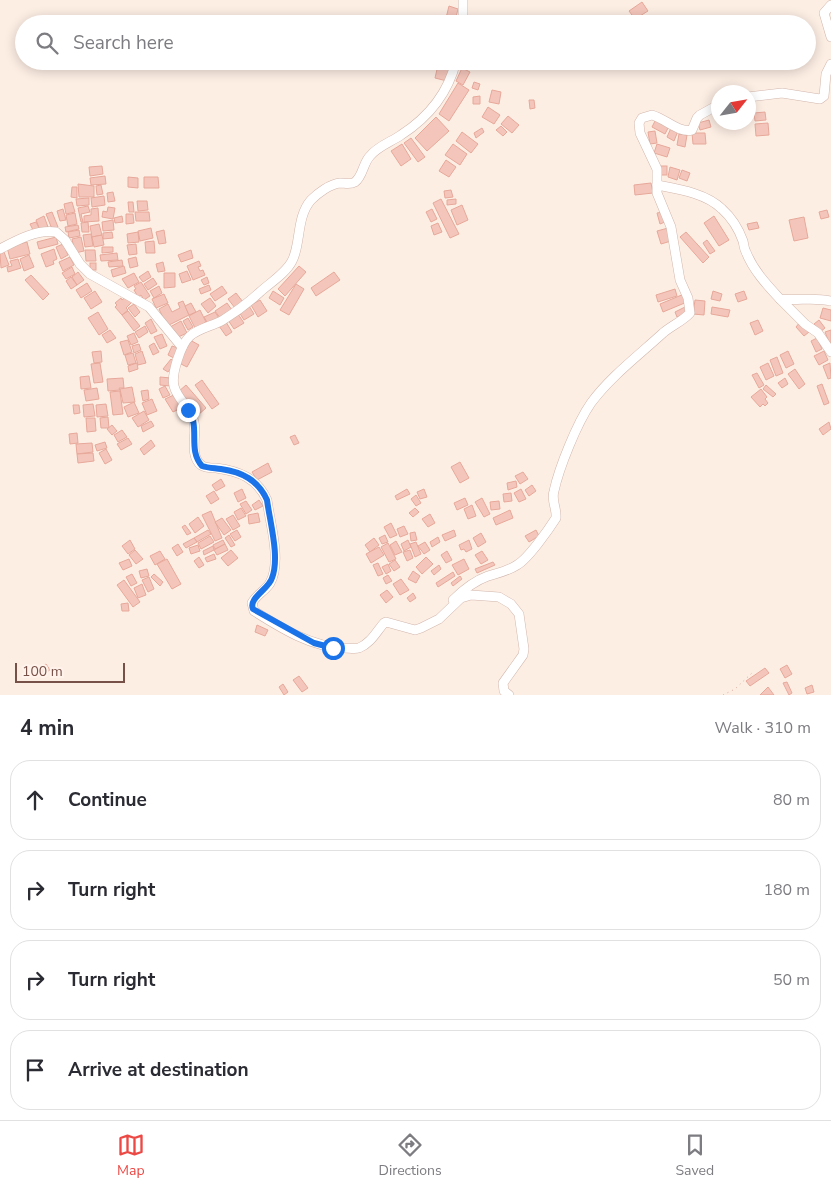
<!DOCTYPE html>
<html lang="en">
<head>
<meta charset="utf-8">
<style>
  :root { --surface:#fff; --page:#f7f7f7; --text:#2b2b33; --muted:#7c7c81; --line:#e1e1e2; --accent:#ec4844 }
  body { margin:0; font-family:"Nunito Sans",sans-serif; background:var(--page); color:var(--text) }
  .compass { position:absolute; left:711px; top:85px; width:45px; height:45px; border-radius:50%; background:var(--surface); box-shadow:0 2px 12px #0003; rotate:59deg }
  .scale { position:absolute; left:15px; bottom:12px; width:110px; box-sizing:border-box; padding-left:5px; border:2px solid #775048; border-top:0; font-size:14px; line-height:18px; white-space:nowrap; color:#775048; -webkit-text-stroke:4px #fff3eb; paint-order:stroke }
  .stop { position:absolute; width:15px; height:15px; margin:-11px; border:4px solid #1a73e8; border-radius:50%; background:#fff }
  .stop.end { background:#1a73e8; border-color:#fff; box-shadow:0 1px 5px #0008 }
  .list { margin:0; padding:0; list-style:none }
  h2 { display:flex; justify-content:space-between; align-items:center; height:65px; margin:0; padding:0 20px; font-size:21px }
  h2 small { font-size:16px; font-weight:400; color:var(--muted) }
  .list li { display:grid; grid-template-columns:32px 1fr auto; gap:15px; align-items:center; box-sizing:border-box; height:80px; margin:0 10px 10px; padding:0 10px; border:1px solid var(--line); border-radius:20px }
  .list b { display:block; font-size:19px; white-space:nowrap }
  .list em { font-size:16px; font-style:normal; color:var(--muted) }
  .icon { flex:none; width:28px; height:28px; fill:none; stroke:currentColor; stroke-width:2; stroke-linecap:round; stroke-linejoin:round }
  .map { position:relative; flex:none; width:831px; height:695px; overflow:hidden }
  .search { position:absolute; background:var(--surface); box-shadow:0 2px 12px #0003; left:15px; right:15px; top:15px; height:55px; display:flex; align-items:center; gap:12px; box-sizing:border-box; padding:0 18px; border-radius:28px; color:var(--muted); font-size:19px }
  .sheet { height:425px; background:var(--surface) }
  nav { display:flex; justify-content:space-around; align-items:center; box-sizing:border-box; height:70px; border-top:1px solid var(--line); background:var(--surface); font-size:14px; color:var(--muted) }
  nav a { display:grid; justify-items:center; gap:2px }
  nav .on { color:var(--accent) }
  .map>svg:first-child { display:block }
  .building { fill:#f4c6bb; stroke:#e7a89a }
  .lines { fill:none; stroke-linecap:round; stroke-linejoin:round }
  .minor-casing { stroke:#d1b6ac; stroke-width:10 }
  .path { stroke:#d9a99d; stroke-width:1; stroke-dasharray:1 4; stroke-linecap:butt }
  .minor { stroke:#fff; stroke-width:9 }
  .route { stroke:#1a73e8; stroke-width:6 }
</style>
</head>
<body>
<div class="map">
<svg width="831" height="695" viewBox="0 0 831 695">
  <rect width="100%" height="100%" fill="#fdeee4"/>
  <g class="building">
    <path d="M642,2L648,11L635,19L629,11Z"/>
    <path d="M449,6L458,9L455,21L446,18Z"/>
    <path d="M439,61H452L447,81L435,78Z"/>
    <path d="M462,68L470,72L463,85L456,81Z"/>
    <path d="M474,82L480,84L478,90L472,88Z"/>
    <path d="M458,83L469,90L449,121L439,114Z"/>
    <path d="M492,90L501,92L499,104L489,102Z"/>
    <path d="M480,96V104H473V97Z"/>
    <path d="M529,100H534L535,108L530,109Z"/>
    <path d="M488,107L500,115L494,124L482,117Z"/>
    <path d="M765,112L766,120L755,121L754,113Z"/>
    <path d="M508,116L519,125L512,133L501,124Z"/>
    <path d="M436,117L449,131L427,151L415,138Z"/>
    <path d="M656,119L669,126L665,134L652,127Z"/>
    <path d="M709,120L711,127L700,130L698,123Z"/>
    <path d="M730,122H744V126L731,127Z"/>
    <path d="M768,123L769,135L756,136L755,124Z"/>
    <path d="M501,126L507,132L503,136L496,130Z"/>
    <path d="M482,128L484,132L476,138L474,133Z"/>
    <path d="M671,128L678,131L674,141L667,137Z"/>
    <path d="M655,131L657,143L650,144L648,132Z"/>
    <path d="M462,132L478,144L471,153L456,141Z"/>
    <path d="M692,133H705L706,144H693Z"/>
    <path d="M679,134L687,135L685,147L677,145Z"/>
    <path d="M411,138L425,157L418,162L404,143Z"/>
    <path d="M402,144L411,159L401,166L391,151Z"/>
    <path d="M453,144L467,154L460,165L445,155Z"/>
    <path d="M657,144L670,148L667,157L654,153Z"/>
    <path d="M446,160L456,167L449,177L439,171Z"/>
    <path d="M102,166L103,174L90,176L89,167Z"/>
    <rect x="660" y="166" width="7" height="9"/>
    <path d="M670,167L680,170L677,180L668,177Z"/>
    <path d="M682,170L690,173L687,181L679,178Z"/>
    <path d="M105,176L106,184L91,185L90,178Z"/>
    <path d="M128,177L138,178V188L128,187Z"/>
    <path d="M144,177H158L159,188H144Z"/>
    <path d="M651,183L653,193L635,195L634,185Z"/>
    <path d="M78,184L94,186V197H79Z"/>
    <path d="M101,185L103,194L97,195L96,186Z"/>
    <path d="M72,187H77V198L71,197Z"/>
    <path d="M451,190L453,197L445,198L444,191Z"/>
    <path d="M113,192L115,201L108,202L107,193Z"/>
    <path d="M104,196L105,205L92,207L91,198Z"/>
    <path d="M89,198V205L77,206L76,199Z"/>
    <path d="M441,199L459,234L450,238L433,203Z"/>
    <path d="M456,199V204L447,205V200Z"/>
    <path d="M137,201H147L148,210L138,211Z"/>
    <path d="M72,202L75,212L66,214L64,204Z"/>
    <path d="M128,202H133L134,212H129Z"/>
    <path d="M462,205L468,220L457,225L451,210Z"/>
    <path d="M88,206L90,212L81,214L83,222H81L78,208Z"/>
    <path d="M108,207L115,208L113,219L102,217L103,211L107,212Z"/>
    <path d="M98,208L99,221L84,222V216L91,215V209Z"/>
    <path d="M63,209L66,220L60,221L57,211Z"/>
    <path d="M432,209L437,219L431,222L426,212Z"/>
    <path d="M827,210L829,217L821,219L819,212Z"/>
    <path d="M52,212L58,227L52,229L46,214Z"/>
    <path d="M135,212H149L150,221H136Z"/>
    <path d="M663,212L665,222L660,224L657,213Z"/>
    <path d="M75,213L77,224L68,226L66,215Z"/>
    <path d="M126,214H133L134,223L126,224Z"/>
    <path d="M44,216L48,227L40,230L36,220Z"/>
    <path d="M122,216L123,222L115,223L114,218Z"/>
    <path d="M714,216L729,240L719,246L704,223Z"/>
    <path d="M804,217L808,238L794,241L789,220Z"/>
    <path d="M113,220L114,230L103,231L102,222Z"/>
    <path d="M36,222L40,230L34,232L30,224Z"/>
    <path d="M88,222L89,232H82L81,223Z"/>
    <path d="M757,222L759,228L749,230L747,224Z"/>
    <path d="M438,223L442,232L434,235L431,226Z"/>
    <path d="M99,224L102,235L92,237L90,226Z"/>
    <path d="M78,225L79,229L66,232L65,227Z"/>
    <path d="M151,228L153,238L140,241L138,231Z"/>
    <path d="M668,228L671,241L661,244L657,231Z"/>
    <path d="M79,230L80,236L69,238L68,232Z"/>
    <path d="M164,230L166,243L159,244L156,232Z"/>
    <path d="M112,232L113,238L103,239V233Z"/>
    <path d="M138,232L139,242L128,243L127,234Z"/>
    <path d="M686,232L709,257L703,263L680,237Z"/>
    <path d="M91,234L93,246L85,247L83,235Z"/>
    <path d="M102,235L104,245L94,247L92,237Z"/>
    <path d="M56,237L58,244L39,249L37,242Z"/>
    <path d="M81,237L84,251L75,253L72,239Z"/>
    <path d="M707,240L715,251L710,254L703,243Z"/>
    <path d="M154,241L155,253H146L145,242Z"/>
    <path d="M27,242L30,254L10,259L7,247Z"/>
    <path d="M63,244L68,255L61,259L56,247Z"/>
    <path d="M136,244L137,254L129,255L127,245Z"/>
    <path d="M102,247H113V252L102,253Z"/>
    <path d="M54,249L57,259L53,261L54,264L46,267L41,254Z"/>
    <path d="M85,250H95L96,261H86Z"/>
    <path d="M191,250L193,258L181,262L178,255Z"/>
    <path d="M4,252L9,265L1,268L0,254Z"/>
    <path d="M117,253L118,260L101,261L100,255Z"/>
    <path d="M29,255L34,267L24,271L20,259Z"/>
    <path d="M70,257L74,265L63,271L59,262Z"/>
    <path d="M136,257L138,266L130,268L128,259Z"/>
    <path d="M18,259L21,268L8,272L7,267L12,266L10,261Z"/>
    <path d="M122,260L123,266L109,267L108,262Z"/>
    <path d="M199,261L201,266L198,267L200,271L203,270L205,275L193,280L187,266Z"/>
    <path d="M163,262L165,271L158,272L156,264Z"/>
    <rect x="90" y="263" width="6" height="7"/>
    <path d="M124,266L126,273L113,277L111,270Z"/>
    <path d="M299,266L306,272L285,296L278,289Z"/>
    <path d="M72,267L75,274L66,279L62,273Z"/>
    <path d="M148,271L151,277L143,282L139,277Z"/>
    <path d="M187,271L191,280L182,283L179,274Z"/>
    <path d="M78,272L84,280L77,285L72,277Z"/>
    <path d="M334,272L340,280L316,296L311,288Z"/>
    <path d="M134,273L139,282L128,288L122,279Z"/>
    <path d="M164,273H175V287L164,288Z"/>
    <path d="M31,275L49,294L43,300L25,280Z"/>
    <path d="M71,277L77,285L71,289L66,281Z"/>
    <path d="M207,277L209,283L204,285L201,280Z"/>
    <path d="M153,278L157,284L148,290L144,284Z"/>
    <path d="M141,282L150,296L144,300L141,295L138,297L134,290L136,289L134,286Z"/>
    <path d="M87,283L92,291L81,298L76,290Z"/>
    <path d="M296,284L304,289L289,315L280,310Z"/>
    <path d="M209,285L211,290L201,294L199,289Z"/>
    <path d="M159,286L162,293L154,298L150,291Z"/>
    <path d="M222,286L227,293L215,301L210,294Z"/>
    <path d="M675,289L677,296L658,302L656,295Z"/>
    <path d="M95,291L102,302L91,309L84,298Z"/>
    <path d="M273,291L284,298L280,305L269,298Z"/>
    <path d="M713,291L722,294L720,301L711,299Z"/>
    <path d="M744,291L747,299L738,302L735,294Z"/>
    <path d="M236,293L243,302L235,308L228,299Z"/>
    <path d="M164,294L168,303L156,308L152,299Z"/>
    <path d="M684,294L687,302L663,312L660,304Z"/>
    <path d="M127,296L132,302L126,308L128,310L122,315L115,307L117,305L115,303L121,298L122,300Z"/>
    <path d="M210,298L216,306L208,313L201,304Z"/>
    <path d="M260,300L267,311L258,317L251,305Z"/>
    <path d="M695,300L705,301L704,315L693,314Z"/>
    <path d="M183,301L189,315L167,326L159,309L168,304L172,312L180,308L178,303Z"/>
    <path d="M191,303L196,312L189,315L185,306Z"/>
    <path d="M227,303L232,310L221,319L215,311Z"/>
    <path d="M134,304L140,312L135,317L128,308Z"/>
    <path d="M249,306L254,314L244,320L239,312Z"/>
    <path d="M687,306L690,312L677,317L675,312Z"/>
    <path d="M712,307L730,310L728,317L711,314Z"/>
    <path d="M823,308L831,310V321L820,318Z"/>
    <path d="M200,310L206,322L195,328L189,316Z"/>
    <path d="M128,311L140,326L134,331L122,315Z"/>
    <path d="M98,312L108,329L99,335L88,318Z"/>
    <path d="M215,312L219,318L208,324L204,317Z"/>
    <path d="M238,314L244,323L234,329L228,320Z"/>
    <path d="M188,318L193,327L188,330L183,321Z"/>
    <path d="M151,319L157,331L151,334L145,323Z"/>
    <path d="M758,320L763,331L755,335L750,323Z"/>
    <path d="M819,320L825,328L820,332L814,324Z"/>
    <path d="M181,321L187,333L176,338L170,327Z"/>
    <path d="M226,322L232,332L226,336L219,326Z"/>
    <path d="M800,322L809,332L804,336L796,327Z"/>
    <path d="M145,326L148,332L139,338L135,332Z"/>
    <path d="M110,330L116,338L107,343L102,335Z"/>
    <path d="M831,330V347L825,332Z"/>
    <path d="M134,333L138,342L131,345L127,336Z"/>
    <path d="M162,334L167,346L160,349L154,337Z"/>
    <path d="M817,338L822,349L816,352L811,341Z"/>
    <path d="M128,340L132,352L124,355L120,342Z"/>
    <path d="M190,340L199,345L187,367L179,363Z"/>
    <path d="M154,343L159,352L153,355L149,346Z"/>
    <path d="M139,344L141,350L134,353L132,346Z"/>
    <path d="M172,346L178,348L174,358L168,355Z"/>
    <path d="M101,351L102,362L94,363L92,352Z"/>
    <path d="M142,351L146,363L138,365L135,354Z"/>
    <path d="M788,351L794,364L786,368L780,355Z"/>
    <path d="M824,351L828,360L819,365L814,356Z"/>
    <path d="M133,353L136,363L128,365L125,355Z"/>
    <path d="M777,357L783,373L776,376L770,360Z"/>
    <path d="M171,359L175,363L168,372L163,369Z"/>
    <path d="M100,363L103,382L94,383L91,364Z"/>
    <path d="M137,363L138,369L129,372L128,366Z"/>
    <path d="M768,363L774,376L766,380L760,367Z"/>
    <path d="M830,363L831,378L828,379L823,366Z"/>
    <path d="M795,369L805,384L799,389L788,374Z"/>
    <path d="M757,373L764,385L759,388L752,375Z"/>
    <path d="M89,376L91,388L81,389L80,377Z"/>
    <path d="M160,377L171,378L170,386L160,385Z"/>
    <path d="M123,378L124,388H119L120,390L108,391L107,379Z"/>
    <path d="M785,378L788,384L782,388L778,383Z"/>
    <path d="M202,380L219,404L212,409L195,385Z"/>
    <path d="M822,384L829,403L824,405L817,386Z"/>
    <path d="M186,385L206,408L198,415L178,392Z"/>
    <path d="M766,385L776,394L773,397L763,389Z"/>
    <path d="M165,386L170,395L163,398L159,389Z"/>
    <path d="M132,387L135,402L123,403L120,389Z"/>
    <path d="M97,388L99,399L86,401L84,390Z"/>
    <path d="M761,389L767,397L765,399L768,403L765,406L763,404L760,407L751,397Z"/>
    <path d="M148,390L149,399L143,401L141,391Z"/>
    <path d="M120,391L123,414L113,415L110,392Z"/>
    <path d="M176,394L183,407L173,412L165,399Z"/>
    <path d="M152,399L157,411L147,415L142,403Z"/>
    <path d="M134,402L139,413L128,417L124,407Z"/>
    <path d="M93,404L95,416L84,417L83,405Z"/>
    <path d="M106,404L108,416L97,417L96,405Z"/>
    <path d="M73,405H79L80,413L74,414Z"/>
    <path d="M144,411L149,420L138,427L132,418Z"/>
    <path d="M108,417L109,428H101L100,418Z"/>
    <path d="M86,418H95L96,431L87,432Z"/>
    <path d="M151,421L154,426L143,432L141,426Z"/>
    <path d="M829,422L831,429L823,435L819,429Z"/>
    <path d="M112,425L117,431L112,435L107,429Z"/>
    <path d="M122,430L127,437L118,442L114,435Z"/>
    <path d="M77,433L78,443L70,444L69,434Z"/>
    <path d="M295,435L299,443L294,445L290,437Z"/>
    <path d="M128,438L132,444L121,450L117,444Z"/>
    <path d="M151,440L155,446L144,455L140,449Z"/>
    <path d="M105,442L107,448L97,451L95,445Z"/>
    <path d="M92,443L93,452L77,454L76,444Z"/>
    <path d="M106,449L112,460L105,464L99,453Z"/>
    <path d="M93,453L94,461L78,463L77,454Z"/>
    <path d="M460,462L469,478L460,483L451,467Z"/>
    <path d="M268,463L272,472L257,480L252,472Z"/>
    <path d="M523,472L528,479L520,484L515,476Z"/>
    <path d="M221,479L225,486L216,491L212,485Z"/>
    <path d="M516,481L517,487L508,490L507,483Z"/>
    <path d="M532,485L536,491L529,496L525,490Z"/>
    <path d="M242,489L246,498L238,502L234,493Z"/>
    <path d="M407,489L410,494L397,500L395,496Z"/>
    <path d="M424,489L427,497L420,499L417,492Z"/>
    <path d="M521,489L526,499L519,502L514,493Z"/>
    <path d="M214,491L219,499L211,504L206,496Z"/>
    <path d="M511,493L512,501L504,502L503,494Z"/>
    <path d="M416,495L421,503L416,506L411,499Z"/>
    <path d="M465,498L468,505L457,510L454,503Z"/>
    <path d="M482,498L490,514L484,517L475,502Z"/>
    <path d="M259,500L263,506L255,510L252,505Z"/>
    <path d="M246,501L252,510L246,514L240,504Z"/>
    <path d="M499,501L500,509L491,510L490,502Z"/>
    <path d="M472,505L476,516L468,519L464,509Z"/>
    <path d="M241,508L246,516L238,520L234,512Z"/>
    <path d="M415,508L419,512L413,517L409,513Z"/>
    <path d="M510,510L513,518L496,525L493,518Z"/>
    <path d="M211,511L222,538L215,541L202,515Z"/>
    <path d="M258,513L260,522L249,524L248,515Z"/>
    <path d="M430,514L435,523L428,527L422,519Z"/>
    <path d="M233,515L240,526L233,530L226,519Z"/>
    <path d="M198,517L204,526L195,533L189,524Z"/>
    <path d="M222,518L231,530L224,535L215,522Z"/>
    <path d="M391,523L397,535L390,538L384,527Z"/>
    <path d="M185,525L191,533L187,535L182,527Z"/>
    <path d="M404,526L408,534L400,537L397,529Z"/>
    <path d="M208,530L211,534L197,542L194,538Z"/>
    <path d="M237,530L241,537L235,541L230,534Z"/>
    <path d="M454,530L456,536L445,541L442,535Z"/>
    <path d="M536,530L539,536L529,542L525,536Z"/>
    <path d="M415,532L417,540L411,541L410,533Z"/>
    <path d="M481,533L486,542L478,547L473,538Z"/>
    <path d="M229,535L235,545L231,547L225,538Z"/>
    <path d="M385,535L388,542L382,544L379,538Z"/>
    <path d="M210,536L214,542L201,549L198,543Z"/>
    <path d="M438,537L440,542L432,547L430,542Z"/>
    <path d="M194,538L197,542L186,548L183,544Z"/>
    <path d="M374,538L379,545L370,552L365,545Z"/>
    <path d="M130,540L135,549L128,554L122,546Z"/>
    <path d="M223,540L225,544L215,549L213,545Z"/>
    <path d="M408,540L411,547L404,551L401,544Z"/>
    <path d="M469,540L472,549L466,552L464,549L461,550L459,545Z"/>
    <path d="M396,541L402,552L395,555L390,545Z"/>
    <path d="M416,542L421,554L415,557L410,544Z"/>
    <path d="M425,542L430,550L424,554L418,546Z"/>
    <path d="M388,543L396,559L389,562L381,547Z"/>
    <path d="M178,544L183,552L177,556L172,548Z"/>
    <path d="M225,544L228,550L217,555L214,550Z"/>
    <path d="M198,545L200,551L191,554L189,548Z"/>
    <path d="M213,546L214,550L204,555L203,551Z"/>
    <path d="M379,547L384,555L371,563L366,554Z"/>
    <path d="M135,550L143,559L136,564L129,555Z"/>
    <path d="M231,550L238,558L228,566L221,558Z"/>
    <path d="M410,550L413,558L407,561L403,552Z"/>
    <path d="M160,551L165,559L155,565L150,556Z"/>
    <path d="M447,551L452,560L446,563L441,555Z"/>
    <path d="M482,551L488,560L481,564L475,555Z"/>
    <path d="M214,554L216,559L207,562L205,558Z"/>
    <path d="M199,557L204,565L199,568L194,561Z"/>
    <path d="M426,557L433,564L422,574L416,567Z"/>
    <path d="M129,559L132,566L123,570L119,563Z"/>
    <path d="M167,559L181,584L172,589L157,564Z"/>
    <path d="M464,559L469,569L458,575L452,565Z"/>
    <path d="M395,560L400,567L394,571L389,564Z"/>
    <path d="M493,562L495,565L477,573L475,569Z"/>
    <path d="M378,563L383,574L378,576L373,565Z"/>
    <path d="M388,564L391,571L386,574L382,567Z"/>
    <path d="M439,565L441,569L434,575L431,571Z"/>
    <path d="M147,569L149,576L141,578L139,571Z"/>
    <path d="M413,571L420,576L416,583L408,579Z"/>
    <path d="M453,572L455,576L438,587L436,583Z"/>
    <path d="M132,574L137,583L131,586L126,577Z"/>
    <path d="M154,574L163,582L160,586L151,577Z"/>
    <path d="M388,575L392,581L386,584L383,578Z"/>
    <path d="M460,576L462,579L453,586L451,583Z"/>
    <path d="M149,577L154,589L148,592L142,580Z"/>
    <path d="M401,579L409,590L400,595L393,584Z"/>
    <path d="M124,580L140,602L133,607L117,585Z"/>
    <path d="M142,584L146,595L138,598L134,588Z"/>
    <path d="M387,590L393,597L386,603L380,595Z"/>
    <path d="M413,593L416,598L410,602L407,598Z"/>
    <path d="M128,603L129,611H122L121,604Z"/>
    <path d="M257,625L268,630L265,636L255,632Z"/>
    <path d="M46,664L50,670L43,674L39,669Z"/>
    <path d="M787,665L792,674L785,678L780,669Z"/>
    <path d="M765,668L769,673L750,686L746,681Z"/>
    <path d="M299,676L308,688L302,692L293,680Z"/>
    <path d="M787,682L792,693L789,695L783,683Z"/>
    <path d="M283,684L288,692L284,695L279,687Z"/>
    <path d="M812,685L814,692L807,694L805,688Z"/>
    <path d="M768,687L774,695H760Z"/>
  </g>
  <g class="lines">
    <g class="minor-casing">
      <g id="minor">
        <path d="M463,0V24"/>
        <path d="M831,5L824,13L831,37"/>
        <path d="M456,61C448,94 429,117 401,135C391,142 378,146 370,156C363,163 363,176 355,182C350,185 345,183 340,183C330,184 318,193 311,200C296,217 301,245 292,261C286,273 270,283 260,292C249,302 236,312 223,320C213,326 199,328 190,336C181,344 171,374 174,386C177,399 191,408 194,422C197,435 189,455 201,465C205,468 211,468 216,468C239,471 257,478 267,500C270,523 282,562 270,583C265,591 256,595 252,603L254,611C281,628 311,647 344,648C349,648 355,649 359,648C371,643 376,632 384,623L386,622L415,630L421,628L439,619L461,598L471,595L499,597L511,604L519,614L524,649L523,655L503,683L504,691L509,695"/>
        <path d="M748,97L782,93L820,99L824,96L826,74L831,64"/>
        <path d="M657,185C678,189 706,193 722,209C731,217 739,230 743,241C744,245 744,249 746,252C753,270 767,285 780,299C798,301 814,297 831,301"/>
        <path d="M0,249C17,240 37,229 56,232L65,240L80,264L90,274L149,307L182,347"/>
        <path d="M780,299L805,324L818,333L831,352"/>
        <path d="M453,600C463,590 474,581 488,576C498,573 508,571 517,565C528,559 549,529 556,518C557,508 551,501 554,491C559,468 577,423 591,403C610,377 639,355 663,333C671,326 683,321 690,313L688,298L680,280L671,227L657,193V169L640,133L639,123L642,118L652,115C666,119 678,133 692,130L697,118L700,115L718,105"/>
      </g>
    </g>
    <path class="path" d="M723,695L735,689L753,672"/>
    <use href="#minor" class="minor"/>
  </g>
  <g class="lines">
    <path class="route" d="M188,410C201,427 187,449 202,466C208,468 214,468 221,469C242,472 258,480 267,500C270,523 280,557 272,578C269,589 248,598 253,609L314,643L333,648"/>
  </g>
</svg>
<svg class="compass" viewBox="-18 -18 36 36"><path d="M0-13l5 13h-10z" fill="#e53935"/><path d="M0 13l5-13h-10z" fill="#7c7c81"/></svg>
<div class="scale">100 m</div>
<div class="stop" style="left:333px;top:648px"></div>
<div class="stop end" style="left:188px;top:410px"></div>
<div class="search"><svg class="icon" aria-label="search" viewBox="0 0 24 24"><circle cx="10" cy="10" r="6"/><path d="M15 15l6 6"/></svg>Search here</div>
</div>
<section class="sheet">
<h2>4 min<small>Walk · 310 m</small></h2>
<ul class="list">
<li><svg class="icon" aria-label="ahead" viewBox="0 0 24 24"><path d="M12 20V5M6 11l6-6 6 6"/></svg><div><b>Continue</b></div><em>80 m</em></li>
<li><svg class="icon" aria-label="right" viewBox="0 0 24 24"><path d="M7 20v-9h11M14 6l5 5-5 5"/></svg><div><b>Turn right</b></div><em>180 m</em></li>
<li><svg class="icon" aria-label="right" viewBox="0 0 24 24"><path d="M7 20v-9h11M14 6l5 5-5 5"/></svg><div><b>Turn right</b></div><em>50 m</em></li>
<li><svg class="icon" aria-label="arrive" viewBox="0 0 24 24"><path d="M6 21V4h12l-3 4 3 4H6"/></svg><div><b>Arrive at destination</b></div></li>
</ul>
</section>
<nav>
<a class="on"><svg class="icon" aria-label="map" viewBox="0 0 24 24"><path d="M3 6l6-2 6 2 6-2v14l-6 2-6-2-6 2zM9 4v14M15 6v14"/></svg>Map</a>
<a><svg class="icon" aria-label="directions" viewBox="0 0 24 24"><path d="M12 3l9 9-9 9-9-9zM9 14v-3h6M13 9l2 2-2 2"/></svg>Directions</a>
<a><svg class="icon" aria-label="saved" viewBox="0 0 24 24"><path d="M7 4h10v16l-5-4-5 4z"/></svg>Saved</a>
</nav>
</body>
</html>
